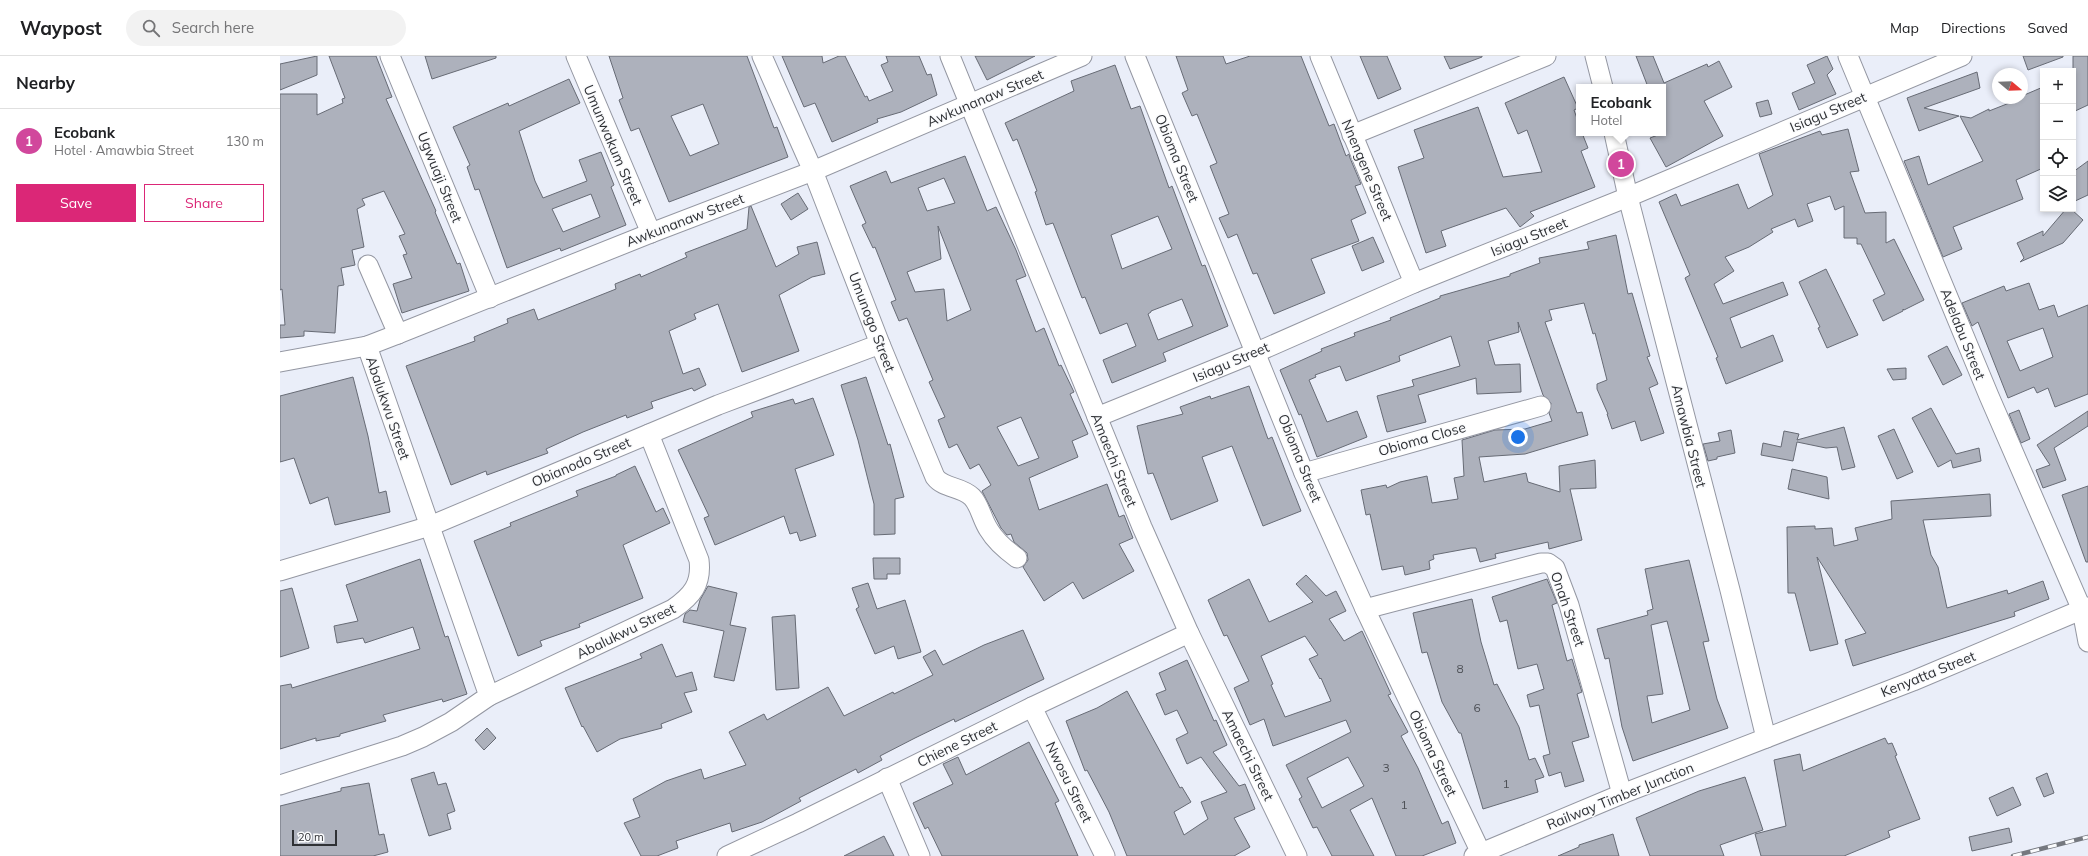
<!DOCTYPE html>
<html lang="en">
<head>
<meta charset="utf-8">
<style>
  :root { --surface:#fff; --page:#f2f2f2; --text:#202124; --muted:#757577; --line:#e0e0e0; --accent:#db2777 }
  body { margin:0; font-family:Mulish,sans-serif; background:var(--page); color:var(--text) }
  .controls { position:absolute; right:12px; top:12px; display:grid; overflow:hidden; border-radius:0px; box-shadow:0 2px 6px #0003 }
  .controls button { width:36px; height:36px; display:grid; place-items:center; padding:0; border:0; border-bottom:1px solid var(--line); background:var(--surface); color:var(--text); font:20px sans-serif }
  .compass { position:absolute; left:1712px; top:12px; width:36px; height:36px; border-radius:50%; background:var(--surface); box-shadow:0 2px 6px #0003; rotate:109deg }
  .scale { position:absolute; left:12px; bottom:10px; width:45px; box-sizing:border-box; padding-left:4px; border:2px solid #2f3135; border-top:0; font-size:11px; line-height:14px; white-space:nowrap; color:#2f3135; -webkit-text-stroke:3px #fafbfd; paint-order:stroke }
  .you { position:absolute; left:1238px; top:381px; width:14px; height:14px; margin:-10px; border:3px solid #fff; border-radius:50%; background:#1a73e8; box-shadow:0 0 0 6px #1a73e833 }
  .badge { display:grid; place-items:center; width:26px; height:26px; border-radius:50%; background:var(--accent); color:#fff; font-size:13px; font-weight:700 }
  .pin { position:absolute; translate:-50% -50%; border:2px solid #fff; box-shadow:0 1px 4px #0006 }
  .popup { position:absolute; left:1296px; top:28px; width:90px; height:52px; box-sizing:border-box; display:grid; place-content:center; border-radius:0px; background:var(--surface); filter:drop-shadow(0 1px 3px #0005); font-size:13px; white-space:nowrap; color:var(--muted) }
  .popup b { font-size:15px; color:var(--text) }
  .popup::after { content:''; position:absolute; left:50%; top:100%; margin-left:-8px; border:8px solid transparent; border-top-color:var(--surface) }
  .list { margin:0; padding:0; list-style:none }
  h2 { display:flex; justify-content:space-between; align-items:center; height:52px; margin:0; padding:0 16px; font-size:17px }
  h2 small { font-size:13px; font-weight:400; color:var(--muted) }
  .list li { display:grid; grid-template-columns:26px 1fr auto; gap:12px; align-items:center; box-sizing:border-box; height:64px; padding:0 16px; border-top:1px solid var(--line) }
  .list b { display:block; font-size:15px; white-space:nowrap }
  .list p { margin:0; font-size:13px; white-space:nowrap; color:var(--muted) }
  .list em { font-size:13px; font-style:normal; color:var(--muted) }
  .actions { display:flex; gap:8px; padding:12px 16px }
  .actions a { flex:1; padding:9px 0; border:1px solid var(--accent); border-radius:0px; text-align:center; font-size:14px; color:var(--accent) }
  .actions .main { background:var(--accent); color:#fff }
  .icon { flex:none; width:22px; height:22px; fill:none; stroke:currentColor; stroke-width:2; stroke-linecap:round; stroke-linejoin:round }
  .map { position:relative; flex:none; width:1808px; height:800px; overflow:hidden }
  header { display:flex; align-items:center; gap:24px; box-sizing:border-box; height:56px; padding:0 20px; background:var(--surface); border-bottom:1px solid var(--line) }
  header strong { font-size:19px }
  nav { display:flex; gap:22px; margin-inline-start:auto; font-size:14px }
  .search { width:280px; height:36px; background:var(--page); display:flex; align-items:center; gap:10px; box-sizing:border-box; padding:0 14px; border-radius:22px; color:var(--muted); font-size:15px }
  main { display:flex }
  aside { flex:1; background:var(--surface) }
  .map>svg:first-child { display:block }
  .building { fill:#adb1bc; stroke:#676b75; fill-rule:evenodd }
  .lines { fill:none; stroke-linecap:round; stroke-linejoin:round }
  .minor-casing { stroke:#9497a2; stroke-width:21 }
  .minor { stroke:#fff; stroke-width:19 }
  .rail-casing { stroke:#75787f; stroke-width:4.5 }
  .rail { stroke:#fafbfd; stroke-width:3; stroke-dasharray:9; stroke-linecap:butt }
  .labels { text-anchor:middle; stroke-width:3; stroke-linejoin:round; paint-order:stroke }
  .number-label { font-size:12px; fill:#4e5157 }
  .street-label { font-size:14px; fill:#2f3135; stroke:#fafbfd }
</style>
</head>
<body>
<header>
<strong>Waypost</strong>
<div class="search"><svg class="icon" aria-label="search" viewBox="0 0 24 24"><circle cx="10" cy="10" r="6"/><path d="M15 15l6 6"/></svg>Search here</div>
<nav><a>Map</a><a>Directions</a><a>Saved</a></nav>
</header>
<main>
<aside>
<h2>Nearby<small></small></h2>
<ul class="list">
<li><span class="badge" style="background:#d1479c">1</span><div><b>Ecobank</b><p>Hotel · Amawbia Street</p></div><em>130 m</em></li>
</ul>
<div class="actions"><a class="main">Save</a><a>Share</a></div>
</aside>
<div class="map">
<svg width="1808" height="800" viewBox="0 0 1808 800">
  <rect width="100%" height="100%" fill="#eaeef9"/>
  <g class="building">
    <path d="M37,0V19L0,34V8Z"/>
    <path d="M49,0H96L112,41L106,43L156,155L155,156L177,208L180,207L189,235L122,257L113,228L132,222L123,199L127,198L119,180L125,178L104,135L82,143L85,149L77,153L84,191L72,194L75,209L61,212L64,229L58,230L55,277L24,275V280L0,282V269H5L2,233L0,234V38H37V59L63,47L62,43L65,42Z"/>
    <path d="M145,0H216V2L152,23Z"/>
    <path d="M329,0H467L494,72L497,71L508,101L389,146L359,72L351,75L339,44L343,42ZM423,48L439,88L410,100L391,60Z"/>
    <path d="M502,0H542L543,7L559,0H565L585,41L587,40L589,45L613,35L601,9L608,6L606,0H639L647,19L651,18L657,39L621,56L597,63L598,66L552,86L535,47L524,51Z"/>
    <path d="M695,0H755L707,24Z"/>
    <path d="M896,0H943L946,8L970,0H1021L1049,70L1054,68L1066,100L1069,98L1070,102L1081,128L1075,130L1086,157L1071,164L1079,185L1031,203L1045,237L994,258L977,217L973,218L957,178L948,182L939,162L949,158L930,110L937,107L917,58L912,60L902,37L908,34Z"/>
    <path d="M1080,0H1107L1121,33L1098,43Z"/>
    <path d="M1164,0H1202V1L1170,13Z"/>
    <path d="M1356,0H1373L1384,27L1427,8L1428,11L1439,5L1452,31L1424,45L1443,80L1386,111L1370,82L1383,77V31H1368Z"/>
    <path d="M1547,0L1553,13L1547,19L1556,38L1519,54L1512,37L1535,27L1527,9Z"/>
    <path d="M1743,0H1783V1L1748,14Z"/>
    <path d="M1793,0H1808V49L1793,56Z"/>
    <path d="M835,9L851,53L860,50L889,132L892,130L922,210L925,209L948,270L883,297L886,305L832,327L823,304L856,290L847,267L820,278L805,241L802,242L773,167L766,169L755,136L757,135L737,83L733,85L725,67L794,35L791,25ZM878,160L892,193L842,213L831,179ZM902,243L913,270L878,284L868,258L871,256V255Z"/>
    <path d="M1697,16L1700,32L1644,52L1679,60L1639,75L1627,42Z"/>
    <path d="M1284,21L1298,52L1294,54L1299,68V77H1302L1308,92L1301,95L1315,131L1250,156L1254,160L1240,171L1226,152L1161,175L1166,190L1146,197L1118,111L1144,102L1134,74L1198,51L1223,121L1262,116L1247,74L1238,78L1225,47Z"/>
    <path d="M289,23L300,47L239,75L255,125L263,142L307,125L299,104L321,96L334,129L331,131L346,169L281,195L280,192L227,212L199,133L195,134L187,111L190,109L173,71L228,47L229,50ZM311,138L320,161L283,176L272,153Z"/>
    <path d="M1763,31V47L1761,48L1763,112L1736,124L1743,143L1673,171L1682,193L1663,201L1624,105L1639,100L1648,129L1703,105L1680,60L1691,62L1709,53V55L1742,42V40Z"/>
    <path d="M1488,44L1492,58L1480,61L1476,47Z"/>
    <path d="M1568,73L1579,115L1570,116L1585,157L1606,156V187L1614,183L1644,244L1624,254L1623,253V255L1603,265L1593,244L1605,238L1581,188H1577V182H1564V150L1555,154L1550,140L1527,148L1533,165L1518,171L1515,163L1491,173L1493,176L1469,191L1445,201L1454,215L1434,228L1443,248L1503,226L1508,239L1450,262L1461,292L1493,279L1503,305L1446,328L1436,302L1438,301L1405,222L1410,219L1379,146L1396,138L1401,150L1458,128L1468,153L1493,139L1479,98L1540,75L1542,79Z"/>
    <path d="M685,100L707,155L716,151L736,194L746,220L736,224L756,276L764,272L779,310L781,309L794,336L790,338L808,378L792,385L798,401L749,422L759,454L827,428L839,461L844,459L853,482L839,488L854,515L803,543L793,526L764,545L743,511L748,504L747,497L734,486L731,478L727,479L721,472L702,435L711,429L699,408L690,413L677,388L669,392L658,364L665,361L649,326L653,324L627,262L619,265L611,246L616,244L595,191L593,192L582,169L586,167L570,130L606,115L611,127ZM664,122L675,147L647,155L638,132ZM658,170L691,254L667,265L664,233L635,236L627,216L661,203ZM741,361L759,402L738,410L717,371Z"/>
    <path d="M1808,105V139L1793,146V116Z"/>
    <path d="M518,137L528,153L511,164L501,148Z"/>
    <path d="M471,150L496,211L519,198L517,191L537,186L545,218L532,221L499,239L519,295L462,316L438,248L414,258L416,263L389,275L403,318L419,312L426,329L414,335L412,332L371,346L373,352L347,362L346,359L303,376L266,393L268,397L207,419L206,415L171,429L126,310L195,285L194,281L228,267L227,263L254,253L258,264L336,233L335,228L360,218L361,221L407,201L405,197L467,173L469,151Z"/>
    <path d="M1786,153H1791L1803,164L1783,187L1740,206L1744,202L1737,187L1763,175V180Z"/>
    <path d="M1336,179L1348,238L1352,237L1370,300L1367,301L1378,328L1369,332L1384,377L1361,385L1355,365L1332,373L1327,358H1328L1317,333V328L1327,324L1315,277L1313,278L1304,247L1269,254L1272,264L1265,266L1297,357L1302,356L1308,379L1245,398L1199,401L1204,426L1246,417L1248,426L1280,436L1279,410L1315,404L1316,432L1290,433L1302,484L1269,493L1268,486L1215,498L1216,502L1200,506L1196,492H1191L1153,499L1154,503L1149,505L1150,513L1125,519L1123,510L1102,514L1090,458L1086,459L1081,434L1106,429L1107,432L1120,426L1147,420L1152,447L1178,443L1174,422L1184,420L1182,384L1215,374L1245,373L1272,365L1269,357L1271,347L1263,339L1238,266L1239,276L1208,285L1215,309L1240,308L1241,336L1197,338L1196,322L1138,339L1146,366L1107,376L1097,340L1134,330L1132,324L1180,310L1171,280L1119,300L1120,305L1066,325L1060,310L1035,319L1036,321L1029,324L1047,366L1077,355L1087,381L1037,401L1021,358L1019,359L1000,314L1042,295L1041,293L1075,280L1074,277L1111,264L1110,262L1160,242V240L1230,220V218L1260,207L1259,202L1309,193L1307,186Z"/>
    <path d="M1093,181L1104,206L1082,215L1072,190Z"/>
    <path d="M1546,213L1578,279L1547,292L1538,272L1540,271L1519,226Z"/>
    <path d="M1749,227L1759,254L1774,249L1778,261L1808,249V338L1775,351L1768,332L1757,337L1754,331L1728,342L1698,266L1692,270L1682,247L1724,230L1726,235ZM1763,272L1773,301L1740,315L1727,285Z"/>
    <path d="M1667,290L1682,319L1663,329L1648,300Z"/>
    <path d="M1626,312V323L1613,324L1607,313Z"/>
    <path d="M73,321L88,380L99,437L106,435L110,456L55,469L48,441L30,448L14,402L0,406V340Z"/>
    <path d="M586,321L608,389L610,388L624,441L615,443V478L594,479V448L578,384L561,329Z"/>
    <path d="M969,330L988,383L992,381L1021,455L983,470L952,390L922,401L938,445L891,464L873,417L868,418L857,370L903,358L900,351L930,340L931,343Z"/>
    <path d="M533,342L554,399L515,413L536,480L520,485L517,476L510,478L504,460L435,489L424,462L429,460L398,394L473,361L471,356L513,343L515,348Z"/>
    <path d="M1651,352L1676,398L1699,392L1701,405L1673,412L1671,404L1658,411L1632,362Z"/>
    <path d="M1739,354L1750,383L1741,387L1729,358Z"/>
    <path d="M1808,355V370L1774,392L1786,424L1763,432L1756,414L1770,409L1757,389Z"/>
    <path d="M1564,371L1575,411L1562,414L1557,391L1546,392L1517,386L1513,405L1481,399L1483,387L1501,391L1504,375L1519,378L1517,384Z"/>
    <path d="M1614,373L1633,416L1617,423L1598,380Z"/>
    <path d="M1451,374L1455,397L1437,401V403L1428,405L1423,388L1440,385L1438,377Z"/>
    <path d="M355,410L376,456L383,452L390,467L343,489L363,542L299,568L300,571L260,585L262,590L238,600L194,485L231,470L230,467L298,440L296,435L336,420V419Z"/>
    <path d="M1512,413L1547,421L1549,443L1508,433Z"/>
    <path d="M1808,430V506H1806L1782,439Z"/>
    <path d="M1710,438L1711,460L1643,464L1651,499L1658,511L1667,552L1727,534L1728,538L1763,525L1769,543L1734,556L1735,560L1573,610L1565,584L1586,577L1537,501L1558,588L1530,595L1515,537H1508L1507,471L1535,470V473L1552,472L1554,490L1578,484L1575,472L1612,463L1611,445Z"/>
    <path d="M593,502H620V518H607V523H594Z"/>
    <path d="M140,503L165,581L168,580L187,638L163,646L162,643L103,659L106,665L60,678V680L36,685V682L0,693V630L11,628L12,632L140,593L133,571L85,587L83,582L57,587L54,570L78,565L66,529Z"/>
    <path d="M1409,504L1429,585L1423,586L1437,643L1448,672L1353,705L1342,671L1329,602L1325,603L1317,573L1368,559L1367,555L1373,553L1365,513ZM1387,565L1410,654L1372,667L1367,640L1383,638L1371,569Z"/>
    <path d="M1026,519L1046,540L1056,535L1066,555L1049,563L1064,585L1082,575L1111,638L1108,639L1128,676L1121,680L1138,712L1162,768L1168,765L1176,787L1142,800H1116L1092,742L1070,754L1094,800H1052L1037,771L1033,772L1019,743L1022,741L1006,709L1071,676L1066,664L993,690L984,663L970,669L954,632L969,625L947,579L944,580L928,544L969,523L989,566L1033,546L1016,528ZM1025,580L1038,599L1029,603L1040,623L1041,622L1051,645L1005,661L991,629L993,628L981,600ZM1068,701L1084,730L1042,752L1027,722Z"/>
    <path d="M1267,523L1277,547L1272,549L1287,605L1292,603L1302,636L1297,638L1309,681L1292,686L1304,725L1285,731L1281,716L1269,720L1263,700L1270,698L1259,649L1250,651L1247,639L1264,633L1257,608L1238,613L1227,564L1220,566L1212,541Z"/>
    <path d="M588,527L597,553L625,544L641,596L618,603L614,590L595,598L576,553L579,551L572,532Z"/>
    <path d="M428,530L457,537L450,569L466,572L454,625L434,621L444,575L403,566L405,558L410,554L417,555L420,544Z"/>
    <path d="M12,532L29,592L0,601V535Z"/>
    <path d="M1192,543L1201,586L1214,629L1217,628L1239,671L1249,704L1255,702L1264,721L1255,724L1258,736L1203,753L1181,677H1179L1162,646L1147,596L1142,597L1133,557Z"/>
    <path d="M515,559L519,632L496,634L492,561Z"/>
    <path d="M743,574L764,623L675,666L674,663L635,682L600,700L602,704L578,717L576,713L519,742L521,745L482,766L452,776L450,767L396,785L398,792L377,800H361L344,767L360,761L353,743L386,725L421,713L424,723L466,709L449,676L484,658L487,664L548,631L564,660L613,636L614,638L653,619L643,601L655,594L663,609L704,589Z"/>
    <path d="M382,588L396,621L412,616L417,634L404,637L412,656L381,668L382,672L340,683L317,696L303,670L302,671L285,632L362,602L360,598Z"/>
    <path d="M907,604L934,665L936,664L947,689L933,696L959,730L965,728L975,753L954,762L970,791L954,800H847L829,756L807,714L805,715L786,665L817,652L847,635L900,732L902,731L911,746L894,756L904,779L928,763L921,746L947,736L921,701L907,708L896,683L908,677L897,654L885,659L876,638L886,634L879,617Z"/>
    <path d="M207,672L216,682L204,694L195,684Z"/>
    <path d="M1605,682L1608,688L1612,687L1617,699L1615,700L1640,763L1608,775L1610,781L1564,800H1481L1475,778L1506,770L1494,704L1520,698L1523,715Z"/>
    <path d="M749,686L779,745L775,747L798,800H662L648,771L645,773L633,747L673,728L663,708L678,701L686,719Z"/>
    <path d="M154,716L158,729L166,727L175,755L167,758L171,773L149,780L131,723Z"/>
    <path d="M1767,717L1774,737L1764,741L1756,722Z"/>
    <path d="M1465,721L1483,774L1440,789L1444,800H1370L1356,762L1419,735Z"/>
    <path d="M89,727L99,779L104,778L108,796L93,800H0V750L61,735V732Z"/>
    <path d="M1733,731L1741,749L1717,760L1709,742Z"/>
    <path d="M1729,772L1732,786L1692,795L1689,781Z"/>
    <path d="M1333,778L1339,800H1278L1299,791V789Z"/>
    <path d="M604,780L614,800H564Z"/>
  </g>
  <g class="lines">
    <g class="minor-casing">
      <g id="minor">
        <path d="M110,0L210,242"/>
        <path d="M296,0L371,177"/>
        <path d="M482,0L533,115L600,288L655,421C664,433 681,430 692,441C700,449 702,464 709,474C716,486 726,494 737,502"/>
        <path d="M670,0L862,471L909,577L1017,800"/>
        <path d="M855,0L1024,417L1085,553L1201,797"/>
        <path d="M1040,0L1134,227"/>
        <path d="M1315,0L1323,31"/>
        <path d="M1568,0L1709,340L1802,554L1808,586"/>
        <path d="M1334,77L1348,141L1450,534L1486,682"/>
        <path d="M1072,79L1266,0"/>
        <path d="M88,209L118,278"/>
        <path d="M0,306L87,290L118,278L371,177L533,115L802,0"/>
        <path d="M817,361L977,296L1134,227L1348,141L1682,0"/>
        <path d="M1024,417L1261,350"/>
        <path d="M0,515L150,470L438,349L600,288"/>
        <path d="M1085,553L1261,507H1268L1275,512L1289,549L1342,738"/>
        <path d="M209,640L393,553C412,540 422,528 419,504L369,378"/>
        <path d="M752,651L825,800"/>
        <path d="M607,722L640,800"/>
        <path d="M0,729L122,690L143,681L171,666L209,640L87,290"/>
        <path d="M447,800L518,767L752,651L909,577"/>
        <path d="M1194,800L1342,738L1633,625L1808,551"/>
      </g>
    </g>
    <use href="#minor" class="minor"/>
    <g class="rail-casing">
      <path id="rail" d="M1733,800L1808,781"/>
    </g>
    <use href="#rail" class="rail"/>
  </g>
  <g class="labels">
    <g class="number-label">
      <text x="1180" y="617">8</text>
      <text x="1197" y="656">6</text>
      <text x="1106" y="716">3</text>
      <text x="1226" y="732">1</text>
      <text x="1124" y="753">1</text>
    </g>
    <g class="street-label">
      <text transform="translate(705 42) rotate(-23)" y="5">Awkunanaw Street</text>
      <text transform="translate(1548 56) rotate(-23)" y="5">Isiagu Street</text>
      <text transform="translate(333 89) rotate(67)" y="5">Umunwakum Street</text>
      <text transform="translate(897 102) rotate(68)" y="5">Obioma Street</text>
      <text transform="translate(1087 114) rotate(67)" y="5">Nnengene Street</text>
      <text transform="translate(160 121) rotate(68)" y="5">Ugwuaji Street</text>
      <text transform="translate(405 164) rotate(-21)" y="5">Awkunanaw Street</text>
      <text transform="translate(1249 181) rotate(-22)" y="5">Isiagu Street</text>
      <text transform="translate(592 266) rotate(69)" y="5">Umunogo Street</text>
      <text transform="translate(1683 278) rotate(68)" y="5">Adelabu Street</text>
      <text transform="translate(951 306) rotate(-23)" y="5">Isiagu Street</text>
      <text transform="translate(108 352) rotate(71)" y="5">Abalukwu Street</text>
      <text transform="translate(1409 380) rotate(76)" y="5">Amawbia Street</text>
      <text transform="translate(1142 383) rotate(-16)" y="5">Obioma Close</text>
      <text transform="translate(1020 402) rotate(68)" y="5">Obioma Street</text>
      <text transform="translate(834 404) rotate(68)" y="5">Amaechi Street</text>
      <text transform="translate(301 406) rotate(-23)" y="5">Obianodo Street</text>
      <text transform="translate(1288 553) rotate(71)" y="5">Onah Street</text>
      <text transform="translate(346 575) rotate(-26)" y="5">Abalukwu Street</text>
      <text transform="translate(1648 618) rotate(-22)" y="5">Kenyatta Street</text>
      <text transform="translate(677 688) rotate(-26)" y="5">Chiene Street</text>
      <text transform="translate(1153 697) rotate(65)" y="5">Obioma Street</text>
      <text transform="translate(968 699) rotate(64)" y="5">Amaechi Street</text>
      <text transform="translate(789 726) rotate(64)" y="5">Nwosu Street</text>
      <text transform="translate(1340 740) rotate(-22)" y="5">Railway Timber Junction</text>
    </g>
  </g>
</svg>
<div class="controls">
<button>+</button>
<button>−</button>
<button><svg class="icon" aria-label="locate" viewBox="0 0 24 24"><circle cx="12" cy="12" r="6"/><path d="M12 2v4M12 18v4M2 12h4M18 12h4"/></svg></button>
<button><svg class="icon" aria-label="layers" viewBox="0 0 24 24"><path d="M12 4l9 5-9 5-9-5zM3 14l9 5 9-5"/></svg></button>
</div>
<svg class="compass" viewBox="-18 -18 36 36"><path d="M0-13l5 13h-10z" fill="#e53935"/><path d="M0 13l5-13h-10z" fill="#757577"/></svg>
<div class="scale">20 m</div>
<div class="you"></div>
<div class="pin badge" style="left:1341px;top:108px;background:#d1479c">1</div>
<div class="popup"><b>Ecobank</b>Hotel</div>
</div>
</main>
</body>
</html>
